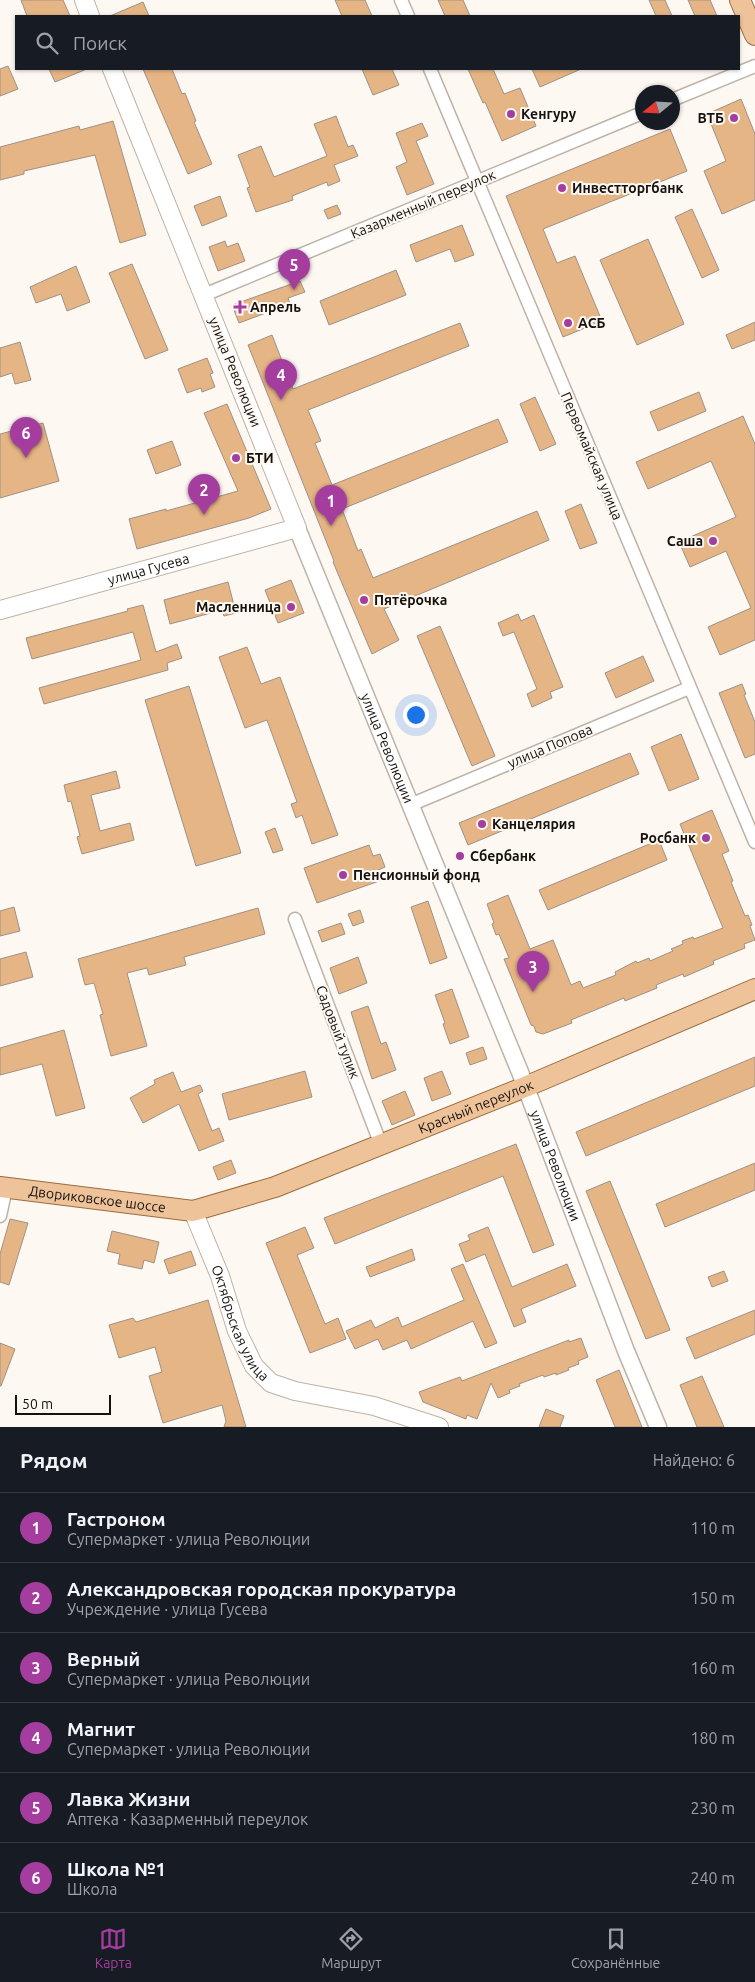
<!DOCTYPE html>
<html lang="ru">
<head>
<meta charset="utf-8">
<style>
  :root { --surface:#171b24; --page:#242831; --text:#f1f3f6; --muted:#9ea1a6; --line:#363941; --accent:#a53d9f }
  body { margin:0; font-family:Ubuntu,sans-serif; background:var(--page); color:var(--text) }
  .compass { position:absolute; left:635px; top:85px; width:45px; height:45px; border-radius:50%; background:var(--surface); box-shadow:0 1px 4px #0004; rotate:252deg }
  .scale { position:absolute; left:15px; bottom:12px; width:96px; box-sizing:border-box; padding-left:5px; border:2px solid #16110d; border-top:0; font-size:14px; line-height:18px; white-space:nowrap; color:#16110d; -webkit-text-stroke:4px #fef8f3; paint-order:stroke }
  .you { position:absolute; left:415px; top:714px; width:18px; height:18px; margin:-12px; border:4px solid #fff; border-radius:50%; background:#1a73e8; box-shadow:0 0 0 8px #1a73e833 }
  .badge { display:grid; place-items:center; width:32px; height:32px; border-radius:50%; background:var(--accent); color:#fff; font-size:16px; font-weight:700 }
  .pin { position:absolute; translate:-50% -41px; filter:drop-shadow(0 1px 2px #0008) }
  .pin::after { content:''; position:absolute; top:26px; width:18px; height:15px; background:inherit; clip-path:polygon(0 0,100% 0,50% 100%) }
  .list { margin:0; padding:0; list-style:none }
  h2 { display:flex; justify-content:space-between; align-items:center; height:65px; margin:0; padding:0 20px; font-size:21px }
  h2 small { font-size:16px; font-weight:400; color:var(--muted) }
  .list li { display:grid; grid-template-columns:32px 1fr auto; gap:15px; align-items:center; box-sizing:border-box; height:70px; padding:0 20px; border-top:1px solid var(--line) }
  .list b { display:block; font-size:19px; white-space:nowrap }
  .list p { margin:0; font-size:16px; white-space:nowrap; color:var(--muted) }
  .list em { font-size:16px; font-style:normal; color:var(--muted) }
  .icon { flex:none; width:28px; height:28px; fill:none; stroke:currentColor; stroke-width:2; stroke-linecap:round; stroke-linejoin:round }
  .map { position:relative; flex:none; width:755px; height:1427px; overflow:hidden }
  .search { position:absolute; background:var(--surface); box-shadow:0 1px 4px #0004; left:15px; right:15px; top:15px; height:55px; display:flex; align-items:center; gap:12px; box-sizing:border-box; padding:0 18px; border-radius:0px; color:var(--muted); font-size:19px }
  .sheet { height:485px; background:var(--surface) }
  nav { display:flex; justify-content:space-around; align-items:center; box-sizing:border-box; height:70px; border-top:1px solid var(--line); background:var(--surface); font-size:14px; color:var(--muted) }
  nav a { display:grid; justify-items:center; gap:2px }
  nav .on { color:var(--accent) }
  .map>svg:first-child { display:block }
  .building { fill:#e6b586; stroke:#9e9185 }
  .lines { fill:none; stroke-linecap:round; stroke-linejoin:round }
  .minor-casing { stroke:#bfb2a6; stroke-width:15 }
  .tertiary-casing { stroke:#bfb2a6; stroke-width:19 }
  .secondary-casing { stroke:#bfb2a6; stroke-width:20 }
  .primary-casing { stroke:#9b6b3d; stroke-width:22 }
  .minor { stroke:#fff; stroke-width:12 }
  .tertiary { stroke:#fff; stroke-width:16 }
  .secondary { stroke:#fff; stroke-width:18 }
  .primary { stroke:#eec39a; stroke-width:20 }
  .poi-dot { fill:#a53d9f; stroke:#fef8f3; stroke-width:2 }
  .labels { text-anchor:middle; stroke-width:4; stroke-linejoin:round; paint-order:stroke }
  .poi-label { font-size:14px; font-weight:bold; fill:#16110d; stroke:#fef8f3; text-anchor:start }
  .street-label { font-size:14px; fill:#16110d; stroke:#fef8f3 }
</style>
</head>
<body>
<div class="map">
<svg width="755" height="1427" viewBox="0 0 755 1427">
  <rect width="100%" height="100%" fill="#fef8f3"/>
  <g class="building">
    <path d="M21,0H63L70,16H27Z"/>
    <path d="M335,0H365L372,16H342Z"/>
    <path d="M438,0H463L470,16H445Z"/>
    <path d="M649,0H665L672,16H656Z"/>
    <path d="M688,0H710L717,16H695Z"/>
    <path d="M143,2L149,16H110Z"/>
    <path d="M8,66L18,89L0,96V69Z"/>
    <path d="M49,69H87L55,82Z"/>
    <path d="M143,69H172L182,94L185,93L196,121L194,122L212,164L188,174Z"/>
    <path d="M362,69H392L399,85L373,95Z"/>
    <path d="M468,69H493L504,94L520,88L536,126L502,141L485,102L483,103Z"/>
    <path d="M532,69H581L540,87Z"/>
    <path d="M741,99L755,134V200L722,214L704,171L726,161L707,114Z"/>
    <path d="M336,116L348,147L353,145L358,156L334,165L340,181L328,186L327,182L292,196L293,200L256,212L247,188L250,187L238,155L261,146L274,177L327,156L314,124Z"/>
    <path d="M113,121L146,235L120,243L95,155L24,171V174L0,180V147L79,126L80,130Z"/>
    <path d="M422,123L428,136L416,141L434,184L407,195L396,167L407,162L396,133Z"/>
    <path d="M670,129L687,171L543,229L557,263L575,256L602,321L563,337L506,196Z"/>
    <path d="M220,196L227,216L202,226L194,206Z"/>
    <path d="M337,205L341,214L328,219L324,210Z"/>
    <path d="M692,209L719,270L702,278L675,217Z"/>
    <path d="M462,225L474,255L455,262L450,249L416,262L410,245Z"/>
    <path d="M648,239L684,324L637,345L600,260Z"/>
    <path d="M225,241L227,247L238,243L245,261L218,271L209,247Z"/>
    <path d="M132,264L168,350L145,359L109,273Z"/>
    <path d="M76,266L90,302L67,311L61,294L36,303L30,287Z"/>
    <path d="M396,270L406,295L329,325L320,301Z"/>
    <path d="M300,281L305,292L288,298L290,304L239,323L232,305Z"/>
    <path d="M755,322V340L732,349L726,335Z"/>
    <path d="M460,323L469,346L308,410L321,441L315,443L332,485L498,419L508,442L342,509L358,551L361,549L373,578L537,511L549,540L384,609L399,640L372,654L333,562L334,561L248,345L272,335L293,389Z"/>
    <path d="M20,342L31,380L15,384L12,373L0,377V348Z"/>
    <path d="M207,358L213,373L210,374L215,387L202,392L201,388L187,393L178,369Z"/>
    <path d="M699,392L706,411L658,431L650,412Z"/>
    <path d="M535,397L556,444L540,451L520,404Z"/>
    <path d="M227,404L271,509L249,518L137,549L129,519L166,509V511L238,491L204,413Z"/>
    <path d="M743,416L755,444V640L720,655L708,627L751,608L726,551L690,567L679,542L736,517L711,461L648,489L636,462Z"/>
    <path d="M43,423L59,481L0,498V434Z"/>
    <path d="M172,441L181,465L156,474L147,450Z"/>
    <path d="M581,504L597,543L580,549L565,511Z"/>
    <path d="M291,580L304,613L278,623L265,590Z"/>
    <path d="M228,582L236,613L224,616L222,610L170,624L164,600Z"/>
    <path d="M143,605L156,652L177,644L182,658L167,663L168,670L44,704L39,688L141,660L133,632L32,659L26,638L128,611L127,609Z"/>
    <path d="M518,614L521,621L534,615L563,687L550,692L552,698L532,707L527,694L537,689L514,632L503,636L498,623Z"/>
    <path d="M440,626L495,756L472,766L417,636Z"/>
    <path d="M247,647L261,684L280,677L338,835L312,844L302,815L296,818L291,804L297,802L267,720L245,728L219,657Z"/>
    <path d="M643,656L654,681L616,698L605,673Z"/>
    <path d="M742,684L746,694L744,695L755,722V754L745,758L719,693Z"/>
    <path d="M189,686L241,853L196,866L145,700Z"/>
    <path d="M681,734L699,779L669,791L651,747Z"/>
    <path d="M630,753L639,774L468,845L459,823Z"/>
    <path d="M116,771L120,788L91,795L100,831L130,823L134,840L82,854L77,837L80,836L71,801L68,802L64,785Z"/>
    <path d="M712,810L729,851L722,854L733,881L731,882L745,916L748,915L752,925L750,926L755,940L744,944L745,948L713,961L714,964L684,977L683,974L656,985L657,988L625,1001L624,998L571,1020L572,1023L543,1034L536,1032L534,1026L531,1025L504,959L509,958L499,934L496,935L492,924L494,923L487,904L508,895L530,949L553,940L571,985L580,981L583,988L616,975L615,972L636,961L637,963L649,958L650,961L673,951L671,949L683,944L682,941L693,937L694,939L723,928L680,824Z"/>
    <path d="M275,828L283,850L273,853L265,832Z"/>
    <path d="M659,840L667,860L548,910L539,890Z"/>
    <path d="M369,845L373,856L380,854L385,867L378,870L382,880L317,903L304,868Z"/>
    <path d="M428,901L447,958L430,964L411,907Z"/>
    <path d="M14,907L20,931L0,936V911Z"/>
    <path d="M258,908L265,934L184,957L186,965L149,975L147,968L127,973L147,1046L111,1056L100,1015L103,1014L94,983L85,985L78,959Z"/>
    <path d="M360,910L364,922L353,926L348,914Z"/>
    <path d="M341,923L345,934L322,942L318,931Z"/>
    <path d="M26,952L33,977L0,986V959Z"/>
    <path d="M358,957L367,983L339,994L330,968Z"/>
    <path d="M452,989L469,1037L450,1044L443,1024L445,1023L435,995Z"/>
    <path d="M368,1006L381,1044L386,1042L396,1070L372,1079L351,1012Z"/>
    <path d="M64,1030L85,1108L56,1116L42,1064L0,1075V1048Z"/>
    <path d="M483,1047L487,1059L470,1065L466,1053Z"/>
    <path d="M755,1057V1086L586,1156L576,1132Z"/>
    <path d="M305,1071L312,1097L229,1120L222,1094Z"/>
    <path d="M442,1071L451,1094L432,1101L424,1078Z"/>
    <path d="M173,1072L181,1092L200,1085L203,1091L198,1094L212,1131L219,1128L224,1141L199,1151L179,1104L143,1123L130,1098L155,1084L154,1080Z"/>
    <path d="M405,1091L415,1115L392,1125L382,1101Z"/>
    <path d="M516,1144L554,1245L533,1253L503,1176L335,1244L324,1218Z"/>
    <path d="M231,1160L236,1173L218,1180L213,1167Z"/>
    <path d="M755,1163V1190L665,1227L656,1204Z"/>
    <path d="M610,1181L670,1330L646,1339L586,1191Z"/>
    <path d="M10,1219L28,1223L9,1285L0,1282V1254Z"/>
    <path d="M305,1227L314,1248L297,1255L325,1324L338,1318L346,1339L310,1353L266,1243Z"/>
    <path d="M488,1227L512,1287L567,1264L576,1286L521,1309L526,1322L514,1327L485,1254L466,1262L459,1244L470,1240L468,1235Z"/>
    <path d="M112,1231L159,1242L154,1263L144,1260L142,1269L118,1264L120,1254L107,1251Z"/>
    <path d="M412,1249L415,1260L370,1277L366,1267Z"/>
    <path d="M191,1251L196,1265L169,1274L164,1260Z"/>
    <path d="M463,1264L497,1343L485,1348L473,1321L411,1349L407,1340L383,1350L378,1339L355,1349L346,1331L371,1320L375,1328L398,1317L402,1327L464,1300L451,1269Z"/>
    <path d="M724,1271L728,1281L712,1287L708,1277Z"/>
    <path d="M208,1300L246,1427H224L226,1421L222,1405L163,1423L149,1376L162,1372L155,1347L119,1358L109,1325L133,1318L136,1322Z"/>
    <path d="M755,1310V1334L695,1359L686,1338Z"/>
    <path d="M581,1338L588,1357L578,1361L579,1364L568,1368L569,1370L556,1375V1373L544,1377L543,1375L519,1384L520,1386L509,1390L510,1393L498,1398L491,1383L477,1419L467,1415L466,1419L423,1402L419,1392L460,1377L462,1381L569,1340V1342Z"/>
    <path d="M0,1343L15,1349L1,1386H0Z"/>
    <path d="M619,1370L642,1427H615L596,1380Z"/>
    <path d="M702,1376L724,1427H697L680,1385Z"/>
    <path d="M546,1409L564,1416L560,1427H539Z"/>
  </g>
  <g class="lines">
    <g class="minor-casing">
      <g id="minor">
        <path d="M401,0L408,16"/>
        <path d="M430,69L755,842"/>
        <path d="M672,100L755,66"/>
        <path d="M204,295L642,113"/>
        <path d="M410,805L689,688"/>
        <path d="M295,919L381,1145"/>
        <path d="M0,1216L6,1188"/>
      </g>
    </g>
    <g class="tertiary-casing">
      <g id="tertiary">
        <path id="s1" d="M297,528L520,1072L626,1351L658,1427"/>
      </g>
    </g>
    <g class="secondary-casing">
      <g id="secondary">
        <path d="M84,0L90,16"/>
        <path id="s2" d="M0,610L297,528L112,69"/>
        <path id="s3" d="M193,1211L220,1276L237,1331L254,1366L271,1383L295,1391L374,1406L439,1427"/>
      </g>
    </g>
    <g class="primary-casing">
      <g id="primary">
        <path d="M740,0L755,35"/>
        <path id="s4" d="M0,1187L193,1211L275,1187L525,1087L755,989"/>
      </g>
    </g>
    <use href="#minor" class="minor"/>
    <use href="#tertiary" class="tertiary"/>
    <use href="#secondary" class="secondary"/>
    <use href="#primary" class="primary"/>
  </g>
  <g class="poi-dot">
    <circle cx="511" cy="114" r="5"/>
    <circle cx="734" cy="118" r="5"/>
    <circle cx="562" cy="188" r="5"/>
    <path d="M237.5 299.5h5v5h5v5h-5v5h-5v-5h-5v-5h5z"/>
    <circle cx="568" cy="323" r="5"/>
    <circle cx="236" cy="458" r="5"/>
    <circle cx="713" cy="541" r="5"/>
    <circle cx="364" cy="600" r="5"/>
    <circle cx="291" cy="607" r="5"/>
    <circle cx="482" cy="824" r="5"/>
    <circle cx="706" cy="838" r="5"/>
    <circle cx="460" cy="856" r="5"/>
    <circle cx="343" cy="875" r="5"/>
  </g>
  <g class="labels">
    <g class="poi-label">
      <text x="521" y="119">Кенгуру</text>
      <text x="724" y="123" text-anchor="end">ВТБ</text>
      <text x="572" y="193">Инвестторгбанк</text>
      <text x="250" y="312">Апрель</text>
      <text x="578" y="328">АСБ</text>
      <text x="246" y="463">БТИ</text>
      <text x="703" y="546" text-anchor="end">Саша</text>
      <text x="374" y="605">Пятёрочка</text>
      <text x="281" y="612" text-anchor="end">Масленница</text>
      <text x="492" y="829">Канцелярия</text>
      <text x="696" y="843" text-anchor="end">Росбанк</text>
      <text x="470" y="861">Сбербанк</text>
      <text x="353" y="880">Пенсионный фонд</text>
    </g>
    <g class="street-label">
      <text transform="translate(423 204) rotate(-23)" y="5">Казарменный переулок</text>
      <text transform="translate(235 372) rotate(68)" y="5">улица Революции</text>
      <text transform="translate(592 456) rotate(67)" y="5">Первомайская улица</text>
      <text dy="5" stroke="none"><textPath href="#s2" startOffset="154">улица Гусева</textPath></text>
      <text transform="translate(550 746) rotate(-23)" y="5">улица Попова</text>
      <text dy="5" stroke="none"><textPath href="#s1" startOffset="238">улица Революции</textPath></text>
      <text transform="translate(338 1032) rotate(69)" y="5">Садовый тупик</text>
      <text dy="5" stroke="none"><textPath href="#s4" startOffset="496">Красный переулок</textPath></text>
      <text dy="5" stroke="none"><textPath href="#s1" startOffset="688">улица Революции</textPath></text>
      <text dy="5" stroke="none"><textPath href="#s4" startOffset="98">Двориковское шоссе</textPath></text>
      <text dy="5" stroke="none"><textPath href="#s3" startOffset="122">Октябрьская улица</textPath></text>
    </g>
  </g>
</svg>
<svg class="compass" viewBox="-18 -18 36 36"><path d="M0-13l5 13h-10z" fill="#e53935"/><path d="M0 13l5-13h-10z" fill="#9ea1a6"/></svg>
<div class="scale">50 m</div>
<div class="you"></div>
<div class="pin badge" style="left:331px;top:526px">1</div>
<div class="pin badge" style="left:204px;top:515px">2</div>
<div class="pin badge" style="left:533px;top:992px">3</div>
<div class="pin badge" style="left:281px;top:400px">4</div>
<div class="pin badge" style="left:294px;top:290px">5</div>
<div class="pin badge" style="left:26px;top:458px">6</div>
<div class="search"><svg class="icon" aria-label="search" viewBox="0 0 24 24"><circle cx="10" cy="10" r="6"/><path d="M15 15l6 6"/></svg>Поиск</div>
</div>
<section class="sheet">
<h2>Рядом<small>Найдено: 6</small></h2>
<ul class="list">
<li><span class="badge">1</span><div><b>Гастроном</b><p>Супермаркет · улица Революции</p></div><em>110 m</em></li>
<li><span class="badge">2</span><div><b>Александровская городская прокуратура</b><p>Учреждение · улица Гусева</p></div><em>150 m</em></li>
<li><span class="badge">3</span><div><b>Верный</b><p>Супермаркет · улица Революции</p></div><em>160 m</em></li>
<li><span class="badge">4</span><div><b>Магнит</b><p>Супермаркет · улица Революции</p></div><em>180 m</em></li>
<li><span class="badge">5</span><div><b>Лавка Жизни</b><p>Аптека · Казарменный переулок</p></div><em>230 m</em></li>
<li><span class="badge">6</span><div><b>Школа №1</b><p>Школа</p></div><em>240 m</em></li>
</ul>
</section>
<nav>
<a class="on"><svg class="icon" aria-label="map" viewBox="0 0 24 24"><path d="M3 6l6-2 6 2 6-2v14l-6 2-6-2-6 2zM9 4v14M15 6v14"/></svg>Карта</a>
<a><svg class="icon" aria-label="directions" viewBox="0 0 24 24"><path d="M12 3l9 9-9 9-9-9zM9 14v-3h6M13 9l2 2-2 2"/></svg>Маршрут</a>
<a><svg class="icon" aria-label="saved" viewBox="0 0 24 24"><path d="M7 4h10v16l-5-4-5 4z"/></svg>Сохранённые</a>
</nav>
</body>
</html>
